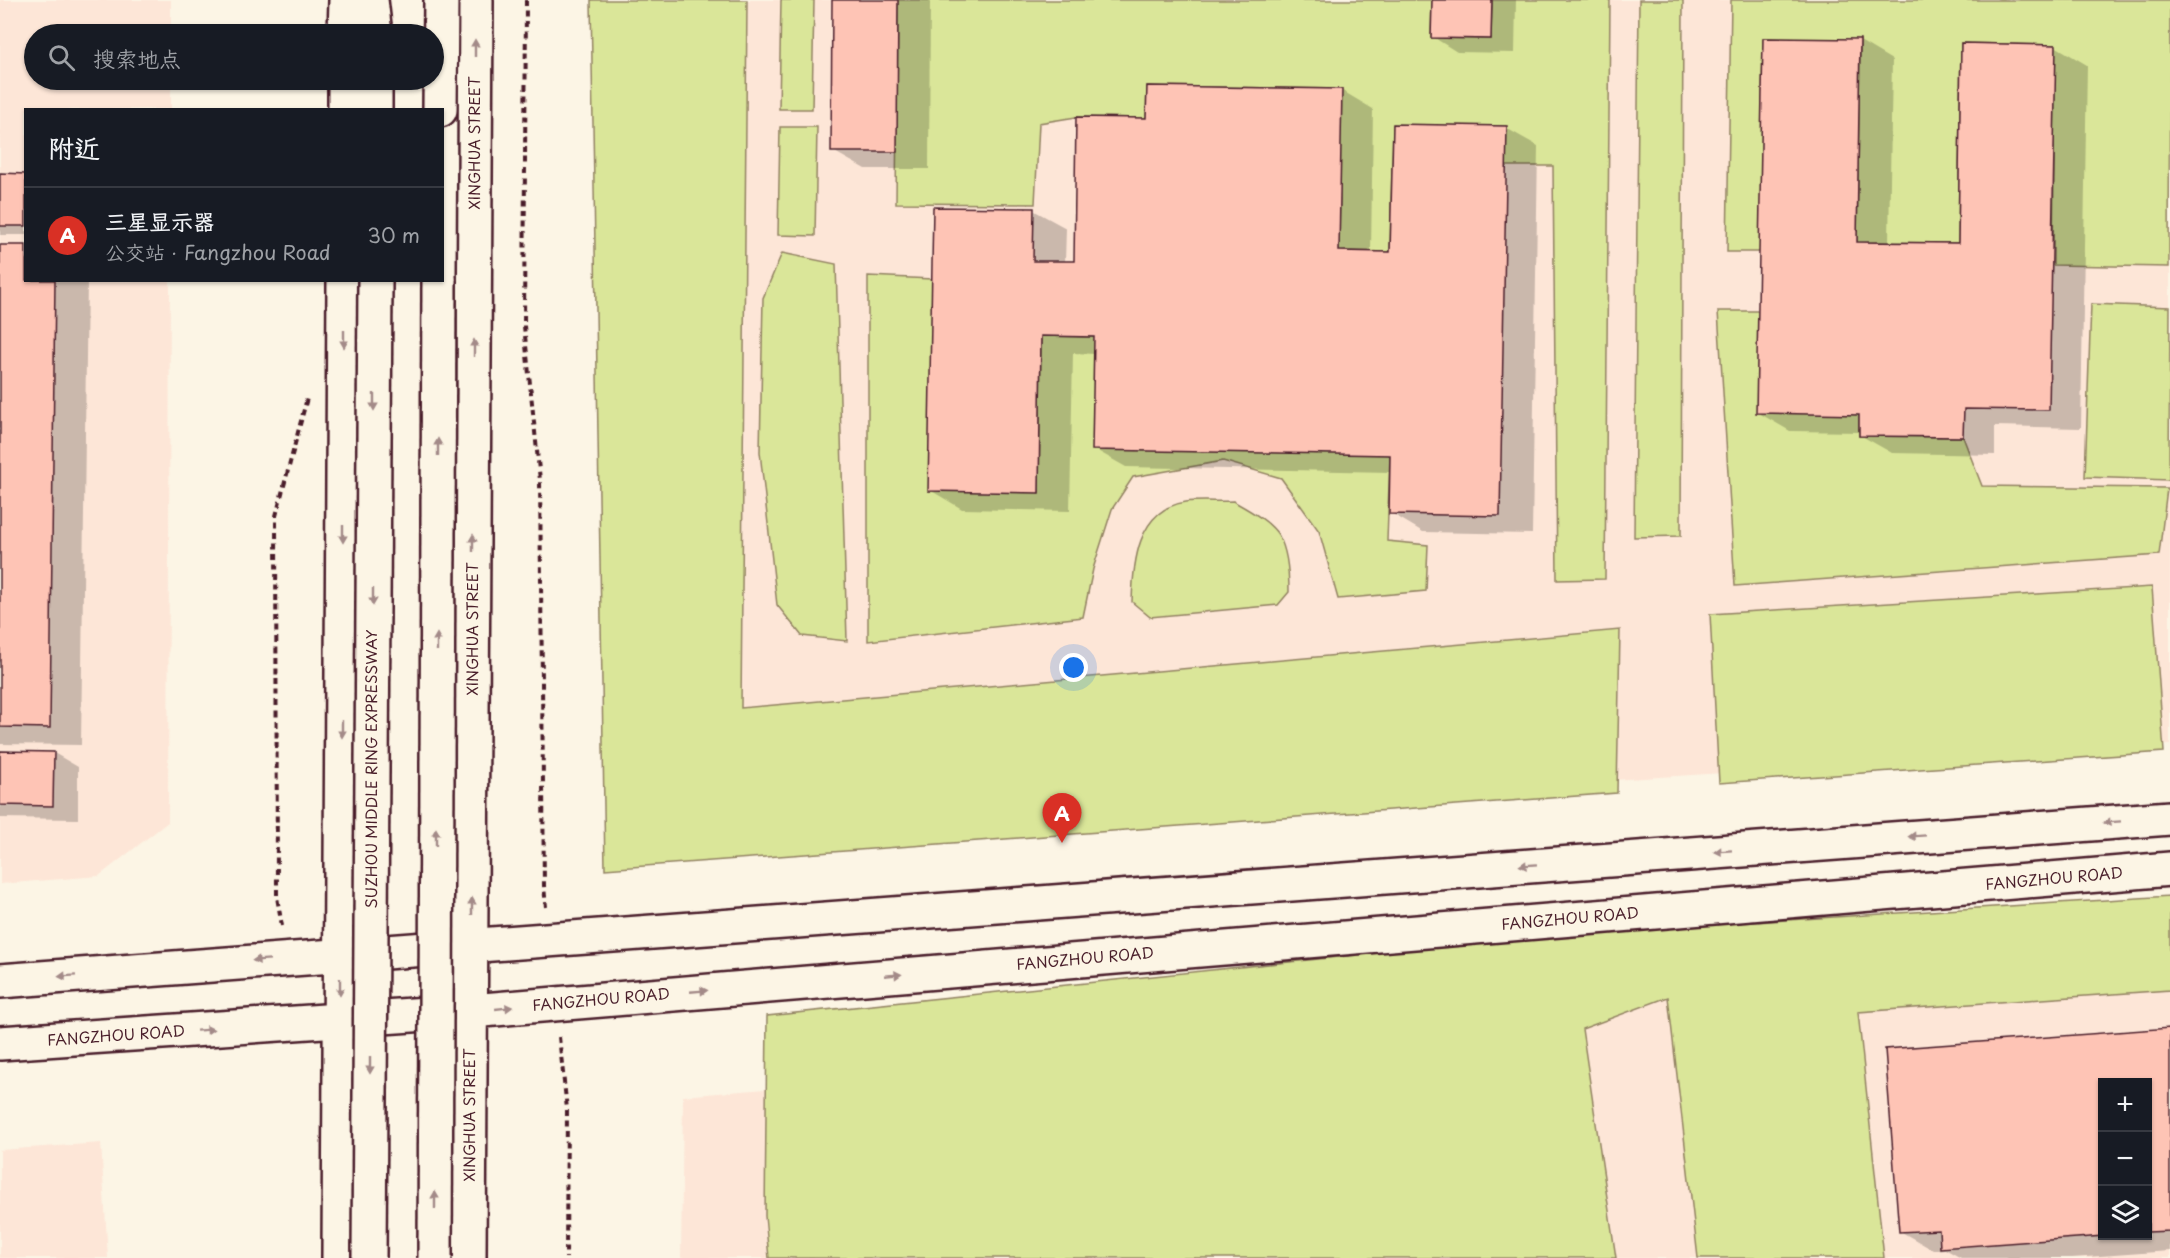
<!DOCTYPE html>
<html lang="zh">
<head>
<meta charset="utf-8">
<style>
  :root { --surface:#171b24; --page:#242831; --text:#f1f3f6; --muted:#9ea1a6; --line:#363941; --accent:#d93025 }
  body { margin:0; font-family:"Playpen Sans","LXGW WenKai TC",sans-serif; background:var(--page); color:var(--text) }
  .controls { position:absolute; right:18px; bottom:18px; display:grid; overflow:hidden; border-radius:0px; box-shadow:0 2px 4px #0004 }
  .controls button { width:54px; height:54px; display:grid; place-items:center; padding:0; border:0; border-bottom:2px solid var(--line); background:var(--surface); color:var(--text); font:30px sans-serif }
  .you { position:absolute; left:1074px; top:668px; width:21px; height:21px; margin:-15px; border:4px solid #fff; border-radius:50%; background:#1a73e8; box-shadow:0 0 0 9px #1a73e833 }
  .badge { display:grid; place-items:center; width:39px; height:39px; border-radius:50%; background:var(--accent); color:#fff; font-size:20px; font-weight:700 }
  .pin { position:absolute; translate:-50% -50px; filter:drop-shadow(0 2px 3px #0008) }
  .pin::after { content:''; position:absolute; top:32px; width:21px; height:18px; background:inherit; clip-path:polygon(0 0,100% 0,50% 100%) }
  .list { margin:0; padding:0; list-style:none }
  h2 { display:flex; justify-content:space-between; align-items:center; height:78px; margin:0; padding:0 24px; font-size:26px }
  h2 small { font-size:20px; font-weight:400; color:var(--muted) }
  .list li { display:grid; grid-template-columns:39px 1fr auto; gap:18px; align-items:center; box-sizing:border-box; height:96px; padding:0 24px; border-top:2px solid var(--line) }
  .list b { display:block; font-size:22px; white-space:nowrap }
  .list p { margin:0; font-size:20px; white-space:nowrap; color:var(--muted) }
  .list em { font-size:20px; font-style:normal; color:var(--muted) }
  .icon { flex:none; width:33px; height:33px; fill:none; stroke:currentColor; stroke-width:2; stroke-linecap:round; stroke-linejoin:round }
  .map { position:relative; flex:none; width:2170px; height:1258px; overflow:hidden }
  .search { position:absolute; background:var(--surface); box-shadow:0 2px 4px #0004; left:24px; top:24px; width:420px; height:66px; display:flex; align-items:center; gap:15px; box-sizing:border-box; padding:0 21px; border-radius:33px; color:var(--muted); font-size:22px }
  .panel { position:absolute; background:var(--surface); box-shadow:0 2px 4px #0004; left:24px; top:108px; width:420px; height:174px; border-radius:0px }
  .map>svg:first-child { display:block }
  .built { fill:#fde6d7; fill-rule:evenodd }
  .green { fill:#dae699; stroke:#928262; stroke-width:1.5 }
  .shadow { fill:#0003; fill-rule:evenodd }
  .building { fill:#fec4b5; stroke:#4a1f2b; stroke-width:1.5 }
  .lines { fill:none; stroke-linecap:round; stroke-linejoin:round }
  .secondary-casing { stroke:#4a1f2b; stroke-width:38 }
  .primary-casing { stroke:#4a1f2b; stroke-width:38 }
  .trunk-casing { stroke:#4a1f2b; stroke-width:38 }
  .path { stroke:#4a1f2b; stroke-width:4; stroke-dasharray:6 4.5; stroke-linecap:butt }
  .secondary { stroke:#fcf5e5; stroke-width:33 }
  .primary { stroke:#fcf5e5; stroke-width:33 }
  .trunk { stroke:#fcf5e5; stroke-width:33 }
  .trunk-bridge-casing { stroke:#4a1f2b; stroke-width:38; stroke-linecap:butt }
  .trunk-bridge { stroke:#fcf5e5; stroke-width:33 }
  .oneway { fill:#a38a88 }
  .labels { text-anchor:middle; stroke-width:6; stroke-linejoin:round; paint-order:stroke }
  .street-label { font-size:15px; fill:#4a1f2b; stroke:#fcf5e5 }
</style>
</head>
<body>
<div class="map">
<svg width="2170" height="1258" viewBox="0 0 2170 1258">
  <rect width="100%" height="100%" fill="#fcf5e5"/>
  <filter id="ink" filterUnits="userSpaceOnUse"><feTurbulence type="fractalNoise" baseFrequency=".0167" numOctaves="2"/><feDisplacementMap in="SourceGraphic" scale="12" xChannelSelector="R" yChannelSelector="G"/><feConvolveMatrix kernelMatrix="1 2 1 2 8 2 1 2 1" color-interpolation-filters="sRGB"/></filter>
  <g filter="url(#ink)">
    <g class="built">
      <path d="M0,0H171V34H34V80H171V109L26,110V280L170,281L168,822L99,876L0,884Z"/>
      <path d="M693,0H2170V745L675,839Z"/>
      <path d="M2170,956V1258H681L683,1096L941,1074L1104,1043ZM2102,1082H2148V1236H2102Z"/>
      <path d="M101,1143L108,1258H0V1150Z"/>
    </g>
    <g class="green">
      <path d="M591,0H747L741,708L1620,630L1617,793L605,869Z"/>
      <path d="M781,0H814L812,109H779Z"/>
      <path d="M898,0H1432L1431,38L1491,39L1492,0H1610L1605,579L1557,580L1553,166H1506V126L1393,125L1390,252L1339,251L1341,89L1147,86L1146,118L1076,117L1039,123L1035,204L896,203Z"/>
      <path d="M1639,0H1683L1681,536L1634,537Z"/>
      <path d="M1731,0H2170L2169,267L2053,265L2055,45L1961,43L1958,243L1857,242L1860,40L1763,38L1760,252H1727Z"/>
      <path d="M780,127H817L815,236L778,235Z"/>
      <path d="M782,253L836,264L847,641L802,636L777,605L760,452L763,298Z"/>
      <path d="M868,276L932,279L1039,493L1041,336L1094,337L1390,455L1387,541L1428,545L1426,591L1338,599L1319,531L1281,478L1223,461L1133,477L1112,509L1093,569L1083,617L868,641Z"/>
      <path d="M2091,304L2170,307L2169,480L2085,477Z"/>
      <path d="M1718,311H1758L1859,415V436L1963,437L1982,486L2167,488L2159,555L1735,586Z"/>
      <path d="M1233,501C1247,509 1270,521 1279,536C1288,552 1289,574 1289,592L1278,605L1150,617L1132,602C1133,564 1137,509 1186,502C1201,500 1218,502 1233,501Z"/>
      <path d="M2152,587L2164,752L1719,783L1710,614Z"/>
      <path d="M2170,896V990L1858,1012L1884,1258H1698L1668,997L1582,1029L1616,1258H769L765,1216L767,1016L1549,935Z"/>
    </g>
    <g class="shadow">
      <path d="M834,0H930L929,169H865L833,151Z"/>
      <path d="M1433,0H1516L1515,53L1457,52L1433,37Z"/>
      <path d="M1860,41L1892,60L1889,243L1959,244L2055,46L2087,65L2081,428L1995,426V455L1892,453L1860,435V432L1790,431L1757,412Z"/>
      <path d="M1341,90L1373,109L1371,253L1392,254L1506,128L1538,146L1532,534L1423,532L1391,513V472L1126,467L1094,449L1095,354L1073,353L1070,511L962,509L930,490L1033,210L1066,228L1065,263H1075L1148,119Z"/>
      <rect x="0" y="175" width="26" height="60"/>
      <path d="M0,246L26,280H87L81,745L0,744Z"/>
      <path d="M0,752L54,753L78,767V819L0,818Z"/>
      <path d="M2170,1030V1251L2072,1258H1961L1945,1249L1933,1250L1900,1231ZM2102,1082H2148V1236H2102Z"/>
    </g>
    <g class="building">
      <path d="M832,0H898L897,152H831Z"/>
      <path d="M1432,0H1492L1491,39L1431,38Z"/>
      <path d="M1763,38L1860,39L1857,242L1958,243L1961,43L2056,45L2049,410L1964,409L1963,437L1859,436V415L1756,413Z"/>
      <path d="M1147,86L1342,89L1339,251L1390,252L1393,124L1507,126L1500,516L1389,514L1390,455L1092,450L1094,337L1041,336L1039,493L928,491L933,207L1034,208L1033,261H1074L1076,117L1146,118Z"/>
      <path d="M0,173L26,174V226H0Z"/>
      <path d="M0,245H26V280H55L50,728L0,727Z"/>
      <path d="M0,751L54,752L53,806L0,805Z"/>
      <path d="M2170,1028V1231L2148,1232V1082H2102L2104,1236L1940,1248L1939,1230L1899,1232L1885,1049Z"/>
    </g>
    <g class="lines">
      <g class="secondary-casing">
        <g id="secondary">
          <path d="M0,981L2170,818"/>
          <path d="M0,1043L471,1011L2170,869"/>
        </g>
      </g>
      <g class="primary-casing">
        <g id="primary">
          <path d="M345,34L346,0"/>
          <path d="M345,110V80"/>
          <path d="M339,1258L344,280"/>
          <path d="M469,1258L476,0"/>
        </g>
      </g>
      <g class="trunk-casing">
        <g id="trunk">
          <path d="M371,0L375,34"/>
          <path d="M375,110V80"/>
          <path d="M440,110L441,0"/>
        </g>
      </g>
      <g class="path">
        <path d="M526,0L524,326L540,480L544,886L546,907"/>
        <path d="M282,926L277,897L276,516L307,398"/>
        <path d="M559,1037L567,1109L566,1258"/>
      </g>
      <use href="#secondary" class="secondary"/>
      <use href="#primary" class="primary"/>
      <use href="#trunk" class="trunk"/>
      <g class="trunk-bridge-casing">
        <g id="trunk-bridge">
          <path d="M369,1258L375,280"/>
          <path d="M435,1258L439,280"/>
        </g>
      </g>
      <use href="#trunk-bridge" class="trunk-bridge"/>
    </g>
    <defs><path id="oneway-solid" d="M-6-.8H1V-3.2L6.5 0L1 3.2V.8H-6Z" transform="scale(1.5)"/></defs>
    <g class="oneway">
      <use href="#oneway-solid" transform="translate(475 48) rotate(-90)"/>
      <use href="#oneway-solid" transform="translate(344 339) rotate(90)"/>
      <use href="#oneway-solid" transform="translate(474 348) rotate(-90)"/>
      <use href="#oneway-solid" transform="translate(374 402) rotate(90)"/>
      <use href="#oneway-solid" transform="translate(438 447) rotate(-90)"/>
      <use href="#oneway-solid" transform="translate(343 534) rotate(90)"/>
      <use href="#oneway-solid" transform="translate(473 543) rotate(-90)"/>
      <use href="#oneway-solid" transform="translate(373 597) rotate(90)"/>
      <use href="#oneway-solid" transform="translate(437 642) rotate(-90)"/>
      <use href="#oneway-solid" transform="translate(342 729) rotate(90)"/>
      <use href="#oneway-solid" transform="translate(2112 822) rotate(176)"/>
      <use href="#oneway-solid" transform="translate(1917 836) rotate(176)"/>
      <use href="#oneway-solid" transform="translate(436 837) rotate(-90)"/>
      <use href="#oneway-solid" transform="translate(1723 851) rotate(176)"/>
      <use href="#oneway-solid" transform="translate(1528 865) rotate(176)"/>
      <use href="#oneway-solid" transform="translate(472 906) rotate(-90)"/>
      <use href="#oneway-solid" transform="translate(261 960) rotate(176)"/>
      <use href="#oneway-solid" transform="translate(893 975) rotate(-5)"/>
      <use href="#oneway-solid" transform="translate(67 976) rotate(176)"/>
      <use href="#oneway-solid" transform="translate(340 987) rotate(90)"/>
      <use href="#oneway-solid" transform="translate(699 991) rotate(-5)"/>
      <use href="#oneway-solid" transform="translate(504 1008) rotate(-6)"/>
      <use href="#oneway-solid" transform="translate(205 1030) rotate(-4)"/>
      <use href="#oneway-solid" transform="translate(370 1065) rotate(90)"/>
      <use href="#oneway-solid" transform="translate(435 1200) rotate(-90)"/>
    </g>
  </g>
  <g class="labels">
    <g class="street-label">
      <text transform="translate(475 143) rotate(-90)" y="5">XINGHUA STREET</text>
      <text transform="translate(473 629) rotate(-90)" y="5">XINGHUA STREET</text>
      <text transform="translate(372 769) rotate(-90)" y="5">SUZHOU MIDDLE RING EXPRESSWAY</text>
      <text transform="translate(2054 879) rotate(-5)" y="5">FANGZHOU ROAD</text>
      <text transform="translate(1570 919) rotate(-5)" y="5">FANGZHOU ROAD</text>
      <text transform="translate(1085 959) rotate(-5)" y="5">FANGZHOU ROAD</text>
      <text transform="translate(601 1000) rotate(-5)" y="5">FANGZHOU ROAD</text>
      <text transform="translate(116 1036) rotate(-4)" y="5">FANGZHOU ROAD</text>
      <text transform="translate(470 1115) rotate(-90)" y="5">XINGHUA STREET</text>
    </g>
  </g>
</svg>
<div class="controls">
<button>+</button>
<button>−</button>
<button><svg class="icon" aria-label="layers" viewBox="0 0 24 24"><path d="M12 4l9 5-9 5-9-5zM3 14l9 5 9-5"/></svg></button>
</div>
<div class="you"></div>
<div class="pin badge" style="left:1062px;top:843px">A</div>
<div class="search"><svg class="icon" aria-label="search" viewBox="0 0 24 24"><circle cx="10" cy="10" r="6"/><path d="M15 15l6 6"/></svg>搜索地点</div>
<section class="panel">
<h2>附近<small></small></h2>
<ul class="list">
<li><span class="badge">A</span><div><b>三星显示器</b><p>公交站 · Fangzhou Road</p></div><em>30 m</em></li>
</ul>
</section>
</div>
</body>
</html>
